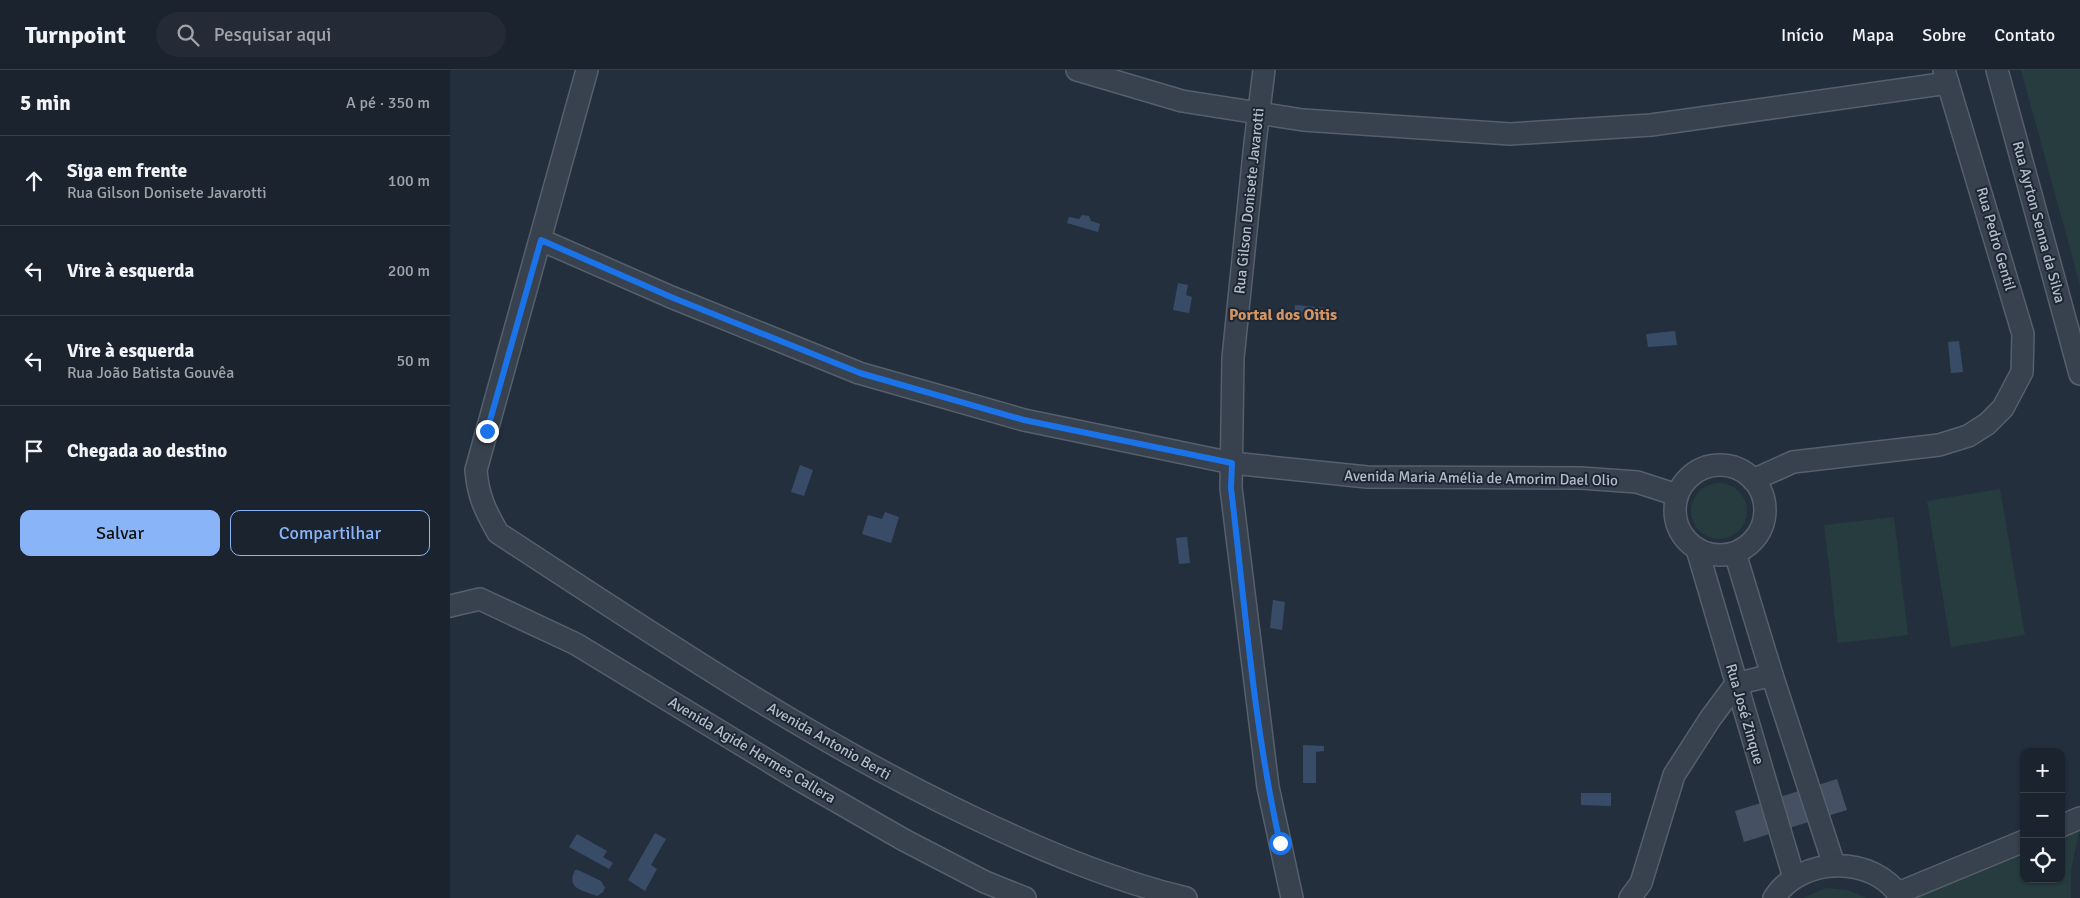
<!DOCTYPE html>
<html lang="pt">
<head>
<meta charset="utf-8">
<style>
  :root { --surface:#1b232e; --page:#242b36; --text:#f1f3f6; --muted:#a0a4aa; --line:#39404a; --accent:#8ab4f8 }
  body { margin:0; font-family:Signika,sans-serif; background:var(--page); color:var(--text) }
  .controls { position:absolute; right:15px; bottom:15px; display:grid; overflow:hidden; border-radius:10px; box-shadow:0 1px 4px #0004 }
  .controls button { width:45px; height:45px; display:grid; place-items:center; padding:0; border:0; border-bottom:1px solid var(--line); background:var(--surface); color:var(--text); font:25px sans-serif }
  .stop { position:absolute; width:15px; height:15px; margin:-11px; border:4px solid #1a73e8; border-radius:50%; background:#fff }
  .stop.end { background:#1a73e8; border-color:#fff; box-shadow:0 1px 5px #0008 }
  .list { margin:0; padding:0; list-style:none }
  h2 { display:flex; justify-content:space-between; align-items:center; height:65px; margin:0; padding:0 20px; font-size:21px }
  h2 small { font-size:16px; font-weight:400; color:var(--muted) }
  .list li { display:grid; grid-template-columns:32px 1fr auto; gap:15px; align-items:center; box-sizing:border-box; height:90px; padding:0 20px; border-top:1px solid var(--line) }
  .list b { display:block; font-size:19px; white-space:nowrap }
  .list p { margin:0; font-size:16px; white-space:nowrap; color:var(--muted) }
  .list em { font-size:16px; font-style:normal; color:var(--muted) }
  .actions { display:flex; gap:10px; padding:15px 20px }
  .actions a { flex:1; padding:11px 0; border:1px solid var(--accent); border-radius:10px; text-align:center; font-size:18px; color:var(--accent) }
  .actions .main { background:var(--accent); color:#111 }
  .icon { flex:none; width:28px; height:28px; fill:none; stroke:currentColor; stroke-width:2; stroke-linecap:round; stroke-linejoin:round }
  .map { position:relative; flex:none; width:1630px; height:828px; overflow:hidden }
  header { display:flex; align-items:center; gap:30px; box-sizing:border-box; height:70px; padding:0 25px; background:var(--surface); border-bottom:1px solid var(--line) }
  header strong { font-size:24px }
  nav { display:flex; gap:28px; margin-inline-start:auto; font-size:18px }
  .search { width:350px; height:45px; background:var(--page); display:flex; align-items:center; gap:12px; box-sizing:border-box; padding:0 18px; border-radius:28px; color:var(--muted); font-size:19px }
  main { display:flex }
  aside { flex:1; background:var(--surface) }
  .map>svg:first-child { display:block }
  .green { fill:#263c3f }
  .water { fill:#394c67 }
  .building { fill:#455162 }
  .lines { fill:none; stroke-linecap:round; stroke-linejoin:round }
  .minor-casing { stroke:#565f6c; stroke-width:24 }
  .minor { stroke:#38414e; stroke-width:21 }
  .route { stroke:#1a73e8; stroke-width:6 }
  .labels { text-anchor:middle; stroke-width:4; stroke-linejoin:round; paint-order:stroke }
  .street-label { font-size:15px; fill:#b4bcc9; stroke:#1d2633 }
  .neighbourhood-label { font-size:16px; font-weight:bold; fill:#d59563; stroke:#1d2633 }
</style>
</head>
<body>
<header>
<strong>Turnpoint</strong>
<div class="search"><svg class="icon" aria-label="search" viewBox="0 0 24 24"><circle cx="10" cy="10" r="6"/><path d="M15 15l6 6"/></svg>Pesquisar aqui</div>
<nav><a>Início</a><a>Mapa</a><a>Sobre</a><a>Contato</a></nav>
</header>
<main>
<aside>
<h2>5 min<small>A pé · 350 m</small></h2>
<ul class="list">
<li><svg class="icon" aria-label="ahead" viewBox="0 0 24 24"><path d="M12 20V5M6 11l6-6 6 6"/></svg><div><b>Siga em frente</b><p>Rua Gilson Donisete Javarotti</p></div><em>100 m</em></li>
<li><svg class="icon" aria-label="left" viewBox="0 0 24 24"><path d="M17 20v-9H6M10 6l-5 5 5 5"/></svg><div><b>Vire à esquerda</b></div><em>200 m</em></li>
<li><svg class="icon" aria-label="left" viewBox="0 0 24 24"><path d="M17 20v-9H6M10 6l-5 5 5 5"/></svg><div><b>Vire à esquerda</b><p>Rua João Batista Gouvêa</p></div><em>50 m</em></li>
<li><svg class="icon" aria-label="arrive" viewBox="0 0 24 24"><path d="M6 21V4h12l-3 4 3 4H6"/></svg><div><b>Chegada ao destino</b></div></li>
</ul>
<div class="actions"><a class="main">Salvar</a><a>Compartilhar</a></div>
</aside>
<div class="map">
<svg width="1630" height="828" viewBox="0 0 1630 828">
  <rect width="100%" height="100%" fill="#242f3e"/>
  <g class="green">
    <path d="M1571,0H1630V215Z"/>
    <circle cx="1269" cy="441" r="28"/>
    <path d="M1550,419L1575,565L1501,577L1477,431Z"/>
    <path d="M1444,447L1458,565L1388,573L1374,455Z"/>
    <path d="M1630,757L1621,801V828H1465L1574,781V809H1611V765Z"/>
    <path d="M1376,818L1398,820L1416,828H1353Z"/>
  </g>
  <g class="water">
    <path d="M632,145L639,146L641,151L650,154L648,162L617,153L619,147L629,149Z"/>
    <path d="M728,213L738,215L736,225L742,227L739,243L723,240Z"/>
    <path d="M845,235L877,238L876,250L844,247Z"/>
    <path d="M1225,261L1227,275L1198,277L1196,264Z"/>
    <path d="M1509,271L1513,302L1501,303L1498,272Z"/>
    <path d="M350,395L363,400L354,426L341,422Z"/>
    <path d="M435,442L449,447L441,473L412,464L418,445L432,449Z"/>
    <path d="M737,467L740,493L729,494L726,468Z"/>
    <path d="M823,530L835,532L832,560L820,558Z"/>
    <path d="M853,675L874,676V681L866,682V713H853Z"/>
    <path d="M1131,723H1161V736L1131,735Z"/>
    <path d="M205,763L216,769L201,795L207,799L195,821L178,810Z"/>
    <path d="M127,764L157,781L153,787L163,793L159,799L119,777Z"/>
    <path d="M125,800H128L151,811L155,818L153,822L147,826C132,820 116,819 125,800Z"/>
  </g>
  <path class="building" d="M1387,709L1397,740L1294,772L1285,741Z"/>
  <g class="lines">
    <g class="minor-casing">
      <g id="minor">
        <path d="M137,0L26,400C28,426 35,440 48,463C202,563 354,667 520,746C589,779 661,810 736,828"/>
        <path d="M627,0L732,31L853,50L1060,64L1201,55L1498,13"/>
        <path d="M814,0L805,73L783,288L781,418L818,717L842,828"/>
        <path d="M1547,0L1630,304"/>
        <path d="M91,170L221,227L409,303L574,350L782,393L917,407L1131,408L1187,412L1227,425"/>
        <circle cx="1270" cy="440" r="45"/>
        <path d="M1303,410L1343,392L1489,375L1518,366L1537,354L1553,338L1572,302L1573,264L1494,0"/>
        <path d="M1247,479L1344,808"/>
        <path d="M1285,483L1322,605L1384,795"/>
        <path d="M0,536L30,529L126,574L348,709L454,770L535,812L575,828"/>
        <path d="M1611,756L1630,748"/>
        <path d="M1448,823L1574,771"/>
        <path d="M1180,828L1191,813L1224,705L1260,649L1286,614L1322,605"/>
        <path d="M1324,828C1351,786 1424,784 1451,828"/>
      </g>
    </g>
    <use href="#minor" class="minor"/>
  </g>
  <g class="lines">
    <path class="route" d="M37,361L91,170L221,227L410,303L574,350L782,393L781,418C795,535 804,658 830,773"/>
  </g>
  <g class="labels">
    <g class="street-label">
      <text transform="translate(799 131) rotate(-84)" y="5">Rua Gilson Donisete Javarotti</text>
      <text transform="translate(1589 152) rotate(75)" y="5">Rua Ayrton Senna da Silva</text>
      <text transform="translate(1546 169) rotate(74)" y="5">Rua Pedro Gentil</text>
      <text transform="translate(1031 408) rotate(1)" y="5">Avenida Maria Amélia de Amorim Dael Olio</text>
      <text transform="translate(1295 644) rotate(74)" y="5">Rua José Zinque</text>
      <text transform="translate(379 671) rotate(30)" y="5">Avenida Antonio Berti</text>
      <text transform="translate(302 680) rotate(31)" y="5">Avenida Agide Hermes Callera</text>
    </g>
    <g class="neighbourhood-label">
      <text x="833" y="250">Portal dos Oitis</text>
    </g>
  </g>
</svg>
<div class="controls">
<button>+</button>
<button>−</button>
<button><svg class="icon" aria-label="locate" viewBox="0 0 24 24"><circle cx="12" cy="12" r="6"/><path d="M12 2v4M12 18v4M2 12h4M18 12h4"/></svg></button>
</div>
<div class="stop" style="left:830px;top:773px"></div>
<div class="stop end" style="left:37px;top:361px"></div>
</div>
</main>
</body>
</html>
